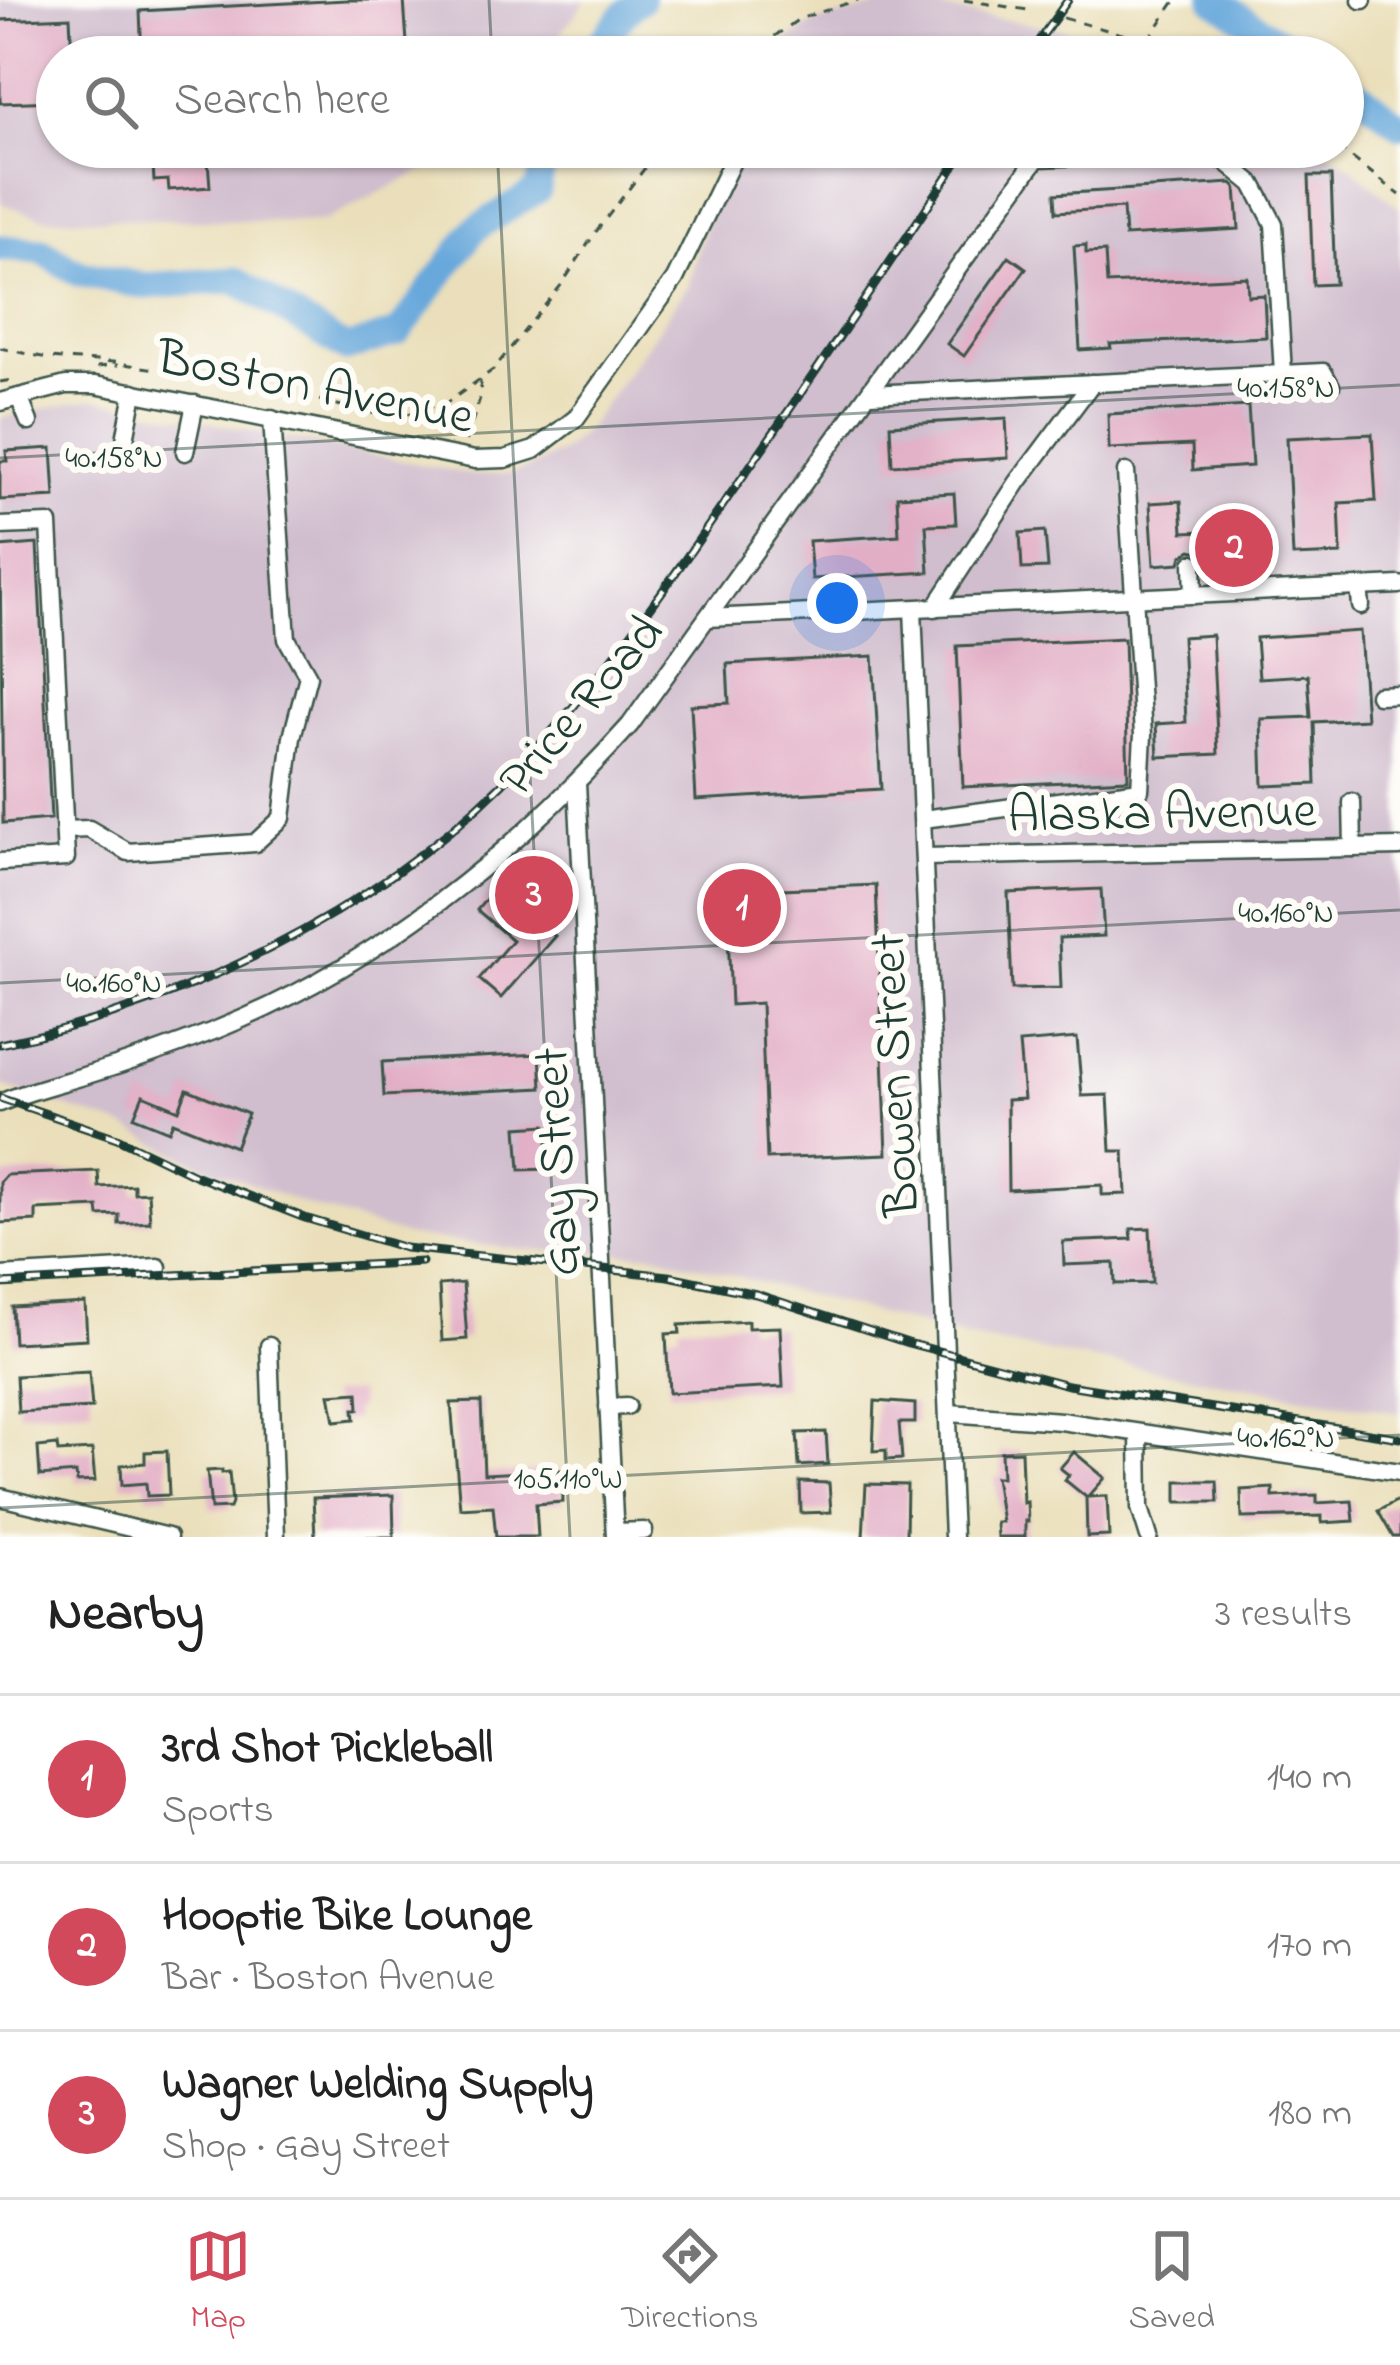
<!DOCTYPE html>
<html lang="en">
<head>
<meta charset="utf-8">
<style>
  :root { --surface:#fff; --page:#f2f2f2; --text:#222; --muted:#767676; --line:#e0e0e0; --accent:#d1495b }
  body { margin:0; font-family:"Indie Flower",sans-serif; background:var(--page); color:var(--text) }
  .you { position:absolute; left:837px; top:603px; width:42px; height:42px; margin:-30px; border:9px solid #fff; border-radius:50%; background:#1a73e8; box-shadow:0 0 0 18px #1a73e833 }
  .badge { display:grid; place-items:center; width:78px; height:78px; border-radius:50%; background:var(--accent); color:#fff; font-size:39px; font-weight:700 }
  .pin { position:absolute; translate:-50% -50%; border:6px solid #fff; box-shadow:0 3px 12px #0006 }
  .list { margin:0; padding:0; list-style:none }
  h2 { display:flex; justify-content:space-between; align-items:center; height:156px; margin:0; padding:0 48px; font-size:51px }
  h2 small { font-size:39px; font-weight:400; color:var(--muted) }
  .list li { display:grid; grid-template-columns:78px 1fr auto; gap:36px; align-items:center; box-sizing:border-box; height:168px; padding:0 48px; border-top:3px solid var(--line) }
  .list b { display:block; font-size:45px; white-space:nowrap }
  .list p { margin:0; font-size:39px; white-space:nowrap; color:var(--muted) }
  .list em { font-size:39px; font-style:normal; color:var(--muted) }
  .icon { flex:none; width:66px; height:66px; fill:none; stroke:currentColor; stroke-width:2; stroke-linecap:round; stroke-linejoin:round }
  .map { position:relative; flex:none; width:1400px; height:1537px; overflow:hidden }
  .search { position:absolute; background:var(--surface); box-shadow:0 3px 9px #0004; left:36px; right:36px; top:36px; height:132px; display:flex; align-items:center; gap:30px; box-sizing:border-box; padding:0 42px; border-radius:66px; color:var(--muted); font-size:45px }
  .sheet { height:660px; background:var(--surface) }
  nav { display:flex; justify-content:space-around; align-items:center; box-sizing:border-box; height:168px; border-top:3px solid var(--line); background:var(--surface); font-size:33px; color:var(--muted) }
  nav a { display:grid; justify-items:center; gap:6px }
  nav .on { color:var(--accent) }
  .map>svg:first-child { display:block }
  .industrial { fill:#d0bdce }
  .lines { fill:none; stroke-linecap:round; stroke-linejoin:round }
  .river { stroke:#68a8db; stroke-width:27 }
  .building { fill:#e2aec6 }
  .minor-casing { stroke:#3d5548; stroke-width:21 }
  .path { stroke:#3d5548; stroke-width:3; stroke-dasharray:9 9; stroke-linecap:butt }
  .minor { stroke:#fff; stroke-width:16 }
  .rail-casing { stroke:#1f3d34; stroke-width:9 }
  .rail { stroke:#fdfcf7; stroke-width:4.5; stroke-dasharray:14; stroke-linecap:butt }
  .path-bridge { stroke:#3d5548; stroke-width:3; stroke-dasharray:9 9; stroke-linecap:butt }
  .ticks { fill:none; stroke:#1f3d34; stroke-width:3; stroke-opacity:0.45 }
  .labels { text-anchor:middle; stroke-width:12; stroke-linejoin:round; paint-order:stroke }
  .street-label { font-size:51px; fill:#1f3d34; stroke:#fdfcf7 }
  .ticks-label { font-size:30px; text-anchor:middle; fill:#1f3d34; stroke:#fdfcf7; stroke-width:12; stroke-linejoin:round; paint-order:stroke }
</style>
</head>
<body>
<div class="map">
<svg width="1400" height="1537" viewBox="0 0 1400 1537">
  <rect width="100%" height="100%" fill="#fdfcf7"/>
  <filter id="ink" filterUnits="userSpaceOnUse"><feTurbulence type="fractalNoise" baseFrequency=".00833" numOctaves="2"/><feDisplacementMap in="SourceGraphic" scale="24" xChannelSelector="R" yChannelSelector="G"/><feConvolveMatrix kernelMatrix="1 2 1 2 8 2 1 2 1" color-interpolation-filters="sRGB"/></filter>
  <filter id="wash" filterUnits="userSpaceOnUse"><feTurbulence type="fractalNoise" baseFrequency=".004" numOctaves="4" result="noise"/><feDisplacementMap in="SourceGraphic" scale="48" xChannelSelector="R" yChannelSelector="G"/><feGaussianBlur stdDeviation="2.7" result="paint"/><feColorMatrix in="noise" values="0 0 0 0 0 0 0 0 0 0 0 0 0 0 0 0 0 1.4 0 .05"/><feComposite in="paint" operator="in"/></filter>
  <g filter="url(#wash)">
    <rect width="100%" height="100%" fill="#eadfba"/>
    <g class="industrial">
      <path d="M0,0H586L543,57H57V147H470L322,222L44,218L0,203Z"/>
      <path d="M897,2L1084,33L1147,57H762L814,23Z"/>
      <path d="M726,147H1320L1350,166L1400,209V1413L969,1338L653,1254L525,1250L407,1236L309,1206L199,1164L122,1126L0,1085V418L92,399L474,475L508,474L529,468L563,451L588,428L688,286Z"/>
    </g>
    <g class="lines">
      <g class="river">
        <path d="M1214,0L1306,57"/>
        <path d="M588,57L625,13L641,0"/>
        <path d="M1343,80L1400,125"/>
        <path d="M0,248L42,251L78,273L144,286L236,280L346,349L398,333L475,229L538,190L545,147"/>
      </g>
    </g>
    <g id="blocks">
      <g class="building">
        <path d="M346,0H404L408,57H142L140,11Z"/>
        <path d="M70,17L72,57H57V101L0,103V20Z"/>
        <path d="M152,147H207L210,187L169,190L168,180L154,181Z"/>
        <path d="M1309,176H1331L1335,284L1313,285Z"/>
        <path d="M1232,183L1236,187L1239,229L1125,236L1123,208L1056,212L1055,194Z"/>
        <path d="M1086,245V253L1105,252L1107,284L1247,277L1248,296L1264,295L1266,337L1110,344L1111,348L1080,350L1074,246Z"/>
        <path d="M1009,256L1026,268L964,356L947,344Z"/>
        <path d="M1248,406L1252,466L1193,470L1192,445L1109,449L1108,414Z"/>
        <path d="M1006,418L1008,458L892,465L890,425Z"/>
        <path d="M1372,434L1376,501L1339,503L1341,554L1293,556L1287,438Z"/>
        <path d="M52,448L55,497L0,500V461H7L6,451Z"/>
        <path d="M954,493L956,524L926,525L929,572L812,579L809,541L899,535L897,496Z"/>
        <path d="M1181,501L1183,532L1257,529L1258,558L1205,560L1200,552L1191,550L1182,556L1180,563L1154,565L1150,503Z"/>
        <path d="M1045,531L1048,568L1022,569L1020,533Z"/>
        <path d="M37,544L51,819L3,823L0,547Z"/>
        <path d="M1360,631L1366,719L1314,722L1316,784L1263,786L1261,719L1311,717L1308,675L1259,678L1256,638Z"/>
        <path d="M1212,635L1218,754L1158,757L1156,724L1186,722L1182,637Z"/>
        <path d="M1124,638L1128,779L963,787L957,646Z"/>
        <path d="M873,656L881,789L696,800L691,705L729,703L727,664Z"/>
        <path d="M876,885L887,1154L767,1159L761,1003L731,1005L728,933L760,931L758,890Z"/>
        <path d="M497,886L555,936L501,998L479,979L512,940L477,910Z"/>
        <path d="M1101,889L1104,936L1059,938L1061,988L1012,989L1008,893Z"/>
        <path d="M1077,1038L1082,1096L1108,1095L1111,1151H1124L1126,1194L1102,1195V1185L1008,1190L1007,1100L1024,1099L1019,1043Z"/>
        <path d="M540,1054L542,1088L384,1096L382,1062Z"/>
        <path d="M187,1089L248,1114L235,1147L173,1122L169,1131L134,1117L143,1095L179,1110Z"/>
        <path d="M546,1125L549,1169L520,1170L517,1127Z"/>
        <path d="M98,1171L99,1187L134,1185V1193L148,1192L150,1222L119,1224V1215L99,1216L98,1207L36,1210V1221L0,1223V1182L6,1175Z"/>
        <path d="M1150,1228L1152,1283L1115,1284L1114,1263L1064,1265L1063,1242L1132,1239L1131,1229Z"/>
        <path d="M463,1283L467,1339L442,1341L439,1285Z"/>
        <path d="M85,1303L87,1339L14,1343L12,1307Z"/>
        <path d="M748,1321V1328L780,1327L783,1387L669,1393L666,1334L680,1333L679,1325Z"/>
        <path d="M89,1372L92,1408L18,1412L16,1376Z"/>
        <path d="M358,1392L359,1409H354L355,1419L335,1421L330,1394Z"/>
        <path d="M875,1401L915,1404V1423H899L902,1459L886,1460V1450L873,1451Z"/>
        <path d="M481,1402L484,1474L562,1470L563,1502L536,1504L538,1537H496L493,1506L460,1508L451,1403Z"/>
        <path d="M826,1432L828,1464L799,1466L797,1433Z"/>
        <path d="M57,1445L58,1452L92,1450L95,1481L77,1482L76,1473L40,1476L38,1447Z"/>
        <path d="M167,1451L169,1495L147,1496L146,1483L122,1485L121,1465L145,1463V1452Z"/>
        <path d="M1021,1451L1023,1503L1027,1502L1028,1521H1025V1537H997L996,1522H1002L995,1477H1002L1001,1452Z"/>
        <path d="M1074,1452L1105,1478L1088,1497L1107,1496L1109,1536L1087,1537L1086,1497L1065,1480L1069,1475L1060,1468Z"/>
        <path d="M222,1470V1473L229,1472L232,1503L230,1508L211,1509L207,1471Z"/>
        <path d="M1177,1481H1217L1218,1502H1177Z"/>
        <path d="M800,1482L829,1483L831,1512L801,1513Z"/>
        <path d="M866,1484L907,1485L906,1537H863Z"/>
        <path d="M1273,1488V1497L1317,1495V1503L1352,1501L1354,1521L1322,1523V1516L1242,1518L1241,1490Z"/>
        <path d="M393,1495L394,1537H315L313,1498Z"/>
        <path d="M1400,1499V1537H1393L1378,1511Z"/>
      </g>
    </g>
  </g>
  <g filter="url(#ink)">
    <use href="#blocks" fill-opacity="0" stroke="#3d5548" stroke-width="3"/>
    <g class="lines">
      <g class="minor-casing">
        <g id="minor">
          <path d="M1361,0H1363"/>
          <path d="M1039,158L1182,152L1224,160L1253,184L1274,224L1283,373"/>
          <path d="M870,394L1323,372L1331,386"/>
          <path d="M19,397L29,422"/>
          <path d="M0,402L66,385H95L475,460L505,459L534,450L576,418L675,279L739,147"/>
          <path d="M124,445L134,392"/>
          <path d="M185,452L195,404"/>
          <path d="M0,526L49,524L66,858L0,862"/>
          <path d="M1193,563L1194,595"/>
          <path d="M1359,587L1361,606"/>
          <path d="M935,608L1018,482L1092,383"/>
          <path d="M913,609L953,1537"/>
          <path d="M707,618L1400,585"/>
          <path d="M1378,695L1400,694"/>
          <path d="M577,783L615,1537"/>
          <path d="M1352,802L1353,848"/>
          <path d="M923,819L1140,790L1143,735L1126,472"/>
          <path d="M65,830L89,829L128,852L255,843L282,818L292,737L308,676L287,639L272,419"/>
          <path d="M925,857L1400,847"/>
          <path d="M0,1103C27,1091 58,1084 87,1075C131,1062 173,1047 216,1030C376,966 517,852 630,725L1045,147"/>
          <path d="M0,1276L158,1267"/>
          <path d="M269,1346L276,1537"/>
          <path d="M608,1407L627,1406"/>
          <path d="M949,1413L1061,1421L1400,1472"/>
          <path d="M1139,1433L1140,1508L1149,1537"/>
          <path d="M0,1497L168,1537"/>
          <path d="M615,1532L644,1531"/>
        </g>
      </g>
      <g class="path">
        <path d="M964,0L1034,11"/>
        <path d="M1063,18L1144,40L1188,57"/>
        <path d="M745,57L799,19L858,0"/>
        <path d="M1135,57L1138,54"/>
        <path d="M1338,147L1400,195"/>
        <path d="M0,348L47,358L113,362L281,390L368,413L401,416L448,402L493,370L562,284L595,233L661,147"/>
        <path d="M97,367L118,365"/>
        <path d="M0,382L17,379"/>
        <path d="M466,441L481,395L480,381"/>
      </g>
      <use href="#minor" class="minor"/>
      <g class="rail-casing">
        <g id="rail">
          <path d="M1027,57L1068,0"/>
          <path d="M0,1044C180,1007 370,914 502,784C590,698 662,593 732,492C812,378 890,263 967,147"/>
          <path d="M0,1098L117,1138L194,1175L305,1218L405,1248L669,1276L756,1294L908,1343L1068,1385L1400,1438"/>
          <path d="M0,1284L422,1262"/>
        </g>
      </g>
      <use href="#rail" class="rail"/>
      <path class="path-bridge" d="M1138,54L1176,0"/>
    </g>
  </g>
  <path class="ticks" d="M489,0L492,57M497,147L570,1537M0,458L1400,385M0,983L1400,910M0,1508L1400,1435"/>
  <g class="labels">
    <g class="street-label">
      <text transform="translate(316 384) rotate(11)" y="18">Boston Avenue</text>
      <text transform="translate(579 704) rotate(-49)" y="18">Price Road</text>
      <text transform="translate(1162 810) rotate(-1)" y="18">Alaska Avenue</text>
      <text transform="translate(892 1075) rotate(-93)" y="18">Bowen Street</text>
      <text transform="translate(554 1162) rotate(-93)" y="18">Gay Street</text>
    </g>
  </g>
  <g class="ticks-label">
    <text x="1286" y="397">40.158°N</text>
    <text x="114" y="467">40.158°N</text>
    <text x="1286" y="922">40.160°N</text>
    <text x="114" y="992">40.160°N</text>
    <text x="1286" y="1447">40.162°N</text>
    <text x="568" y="1488">105.110°W</text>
  </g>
</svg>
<div class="you"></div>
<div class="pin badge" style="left:742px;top:908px">1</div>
<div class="pin badge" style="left:1234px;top:548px">2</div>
<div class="pin badge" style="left:534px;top:895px">3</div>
<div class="search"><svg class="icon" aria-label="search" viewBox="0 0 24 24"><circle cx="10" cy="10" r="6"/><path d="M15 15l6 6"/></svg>Search here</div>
</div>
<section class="sheet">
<h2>Nearby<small>3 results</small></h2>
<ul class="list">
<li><span class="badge">1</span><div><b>3rd Shot Pickleball</b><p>Sports</p></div><em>140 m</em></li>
<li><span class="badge">2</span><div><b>Hooptie Bike Lounge</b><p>Bar · Boston Avenue</p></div><em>170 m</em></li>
<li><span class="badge">3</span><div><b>Wagner Welding Supply</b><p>Shop · Gay Street</p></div><em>180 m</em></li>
</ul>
</section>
<nav>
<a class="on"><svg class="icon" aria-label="map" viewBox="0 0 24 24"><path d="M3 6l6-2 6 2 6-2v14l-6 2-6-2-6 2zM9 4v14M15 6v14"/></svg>Map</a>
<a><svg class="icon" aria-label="directions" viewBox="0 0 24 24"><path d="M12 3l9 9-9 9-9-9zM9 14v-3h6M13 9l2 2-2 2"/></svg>Directions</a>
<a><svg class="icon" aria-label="saved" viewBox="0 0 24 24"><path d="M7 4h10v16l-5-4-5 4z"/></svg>Saved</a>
</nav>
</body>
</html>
